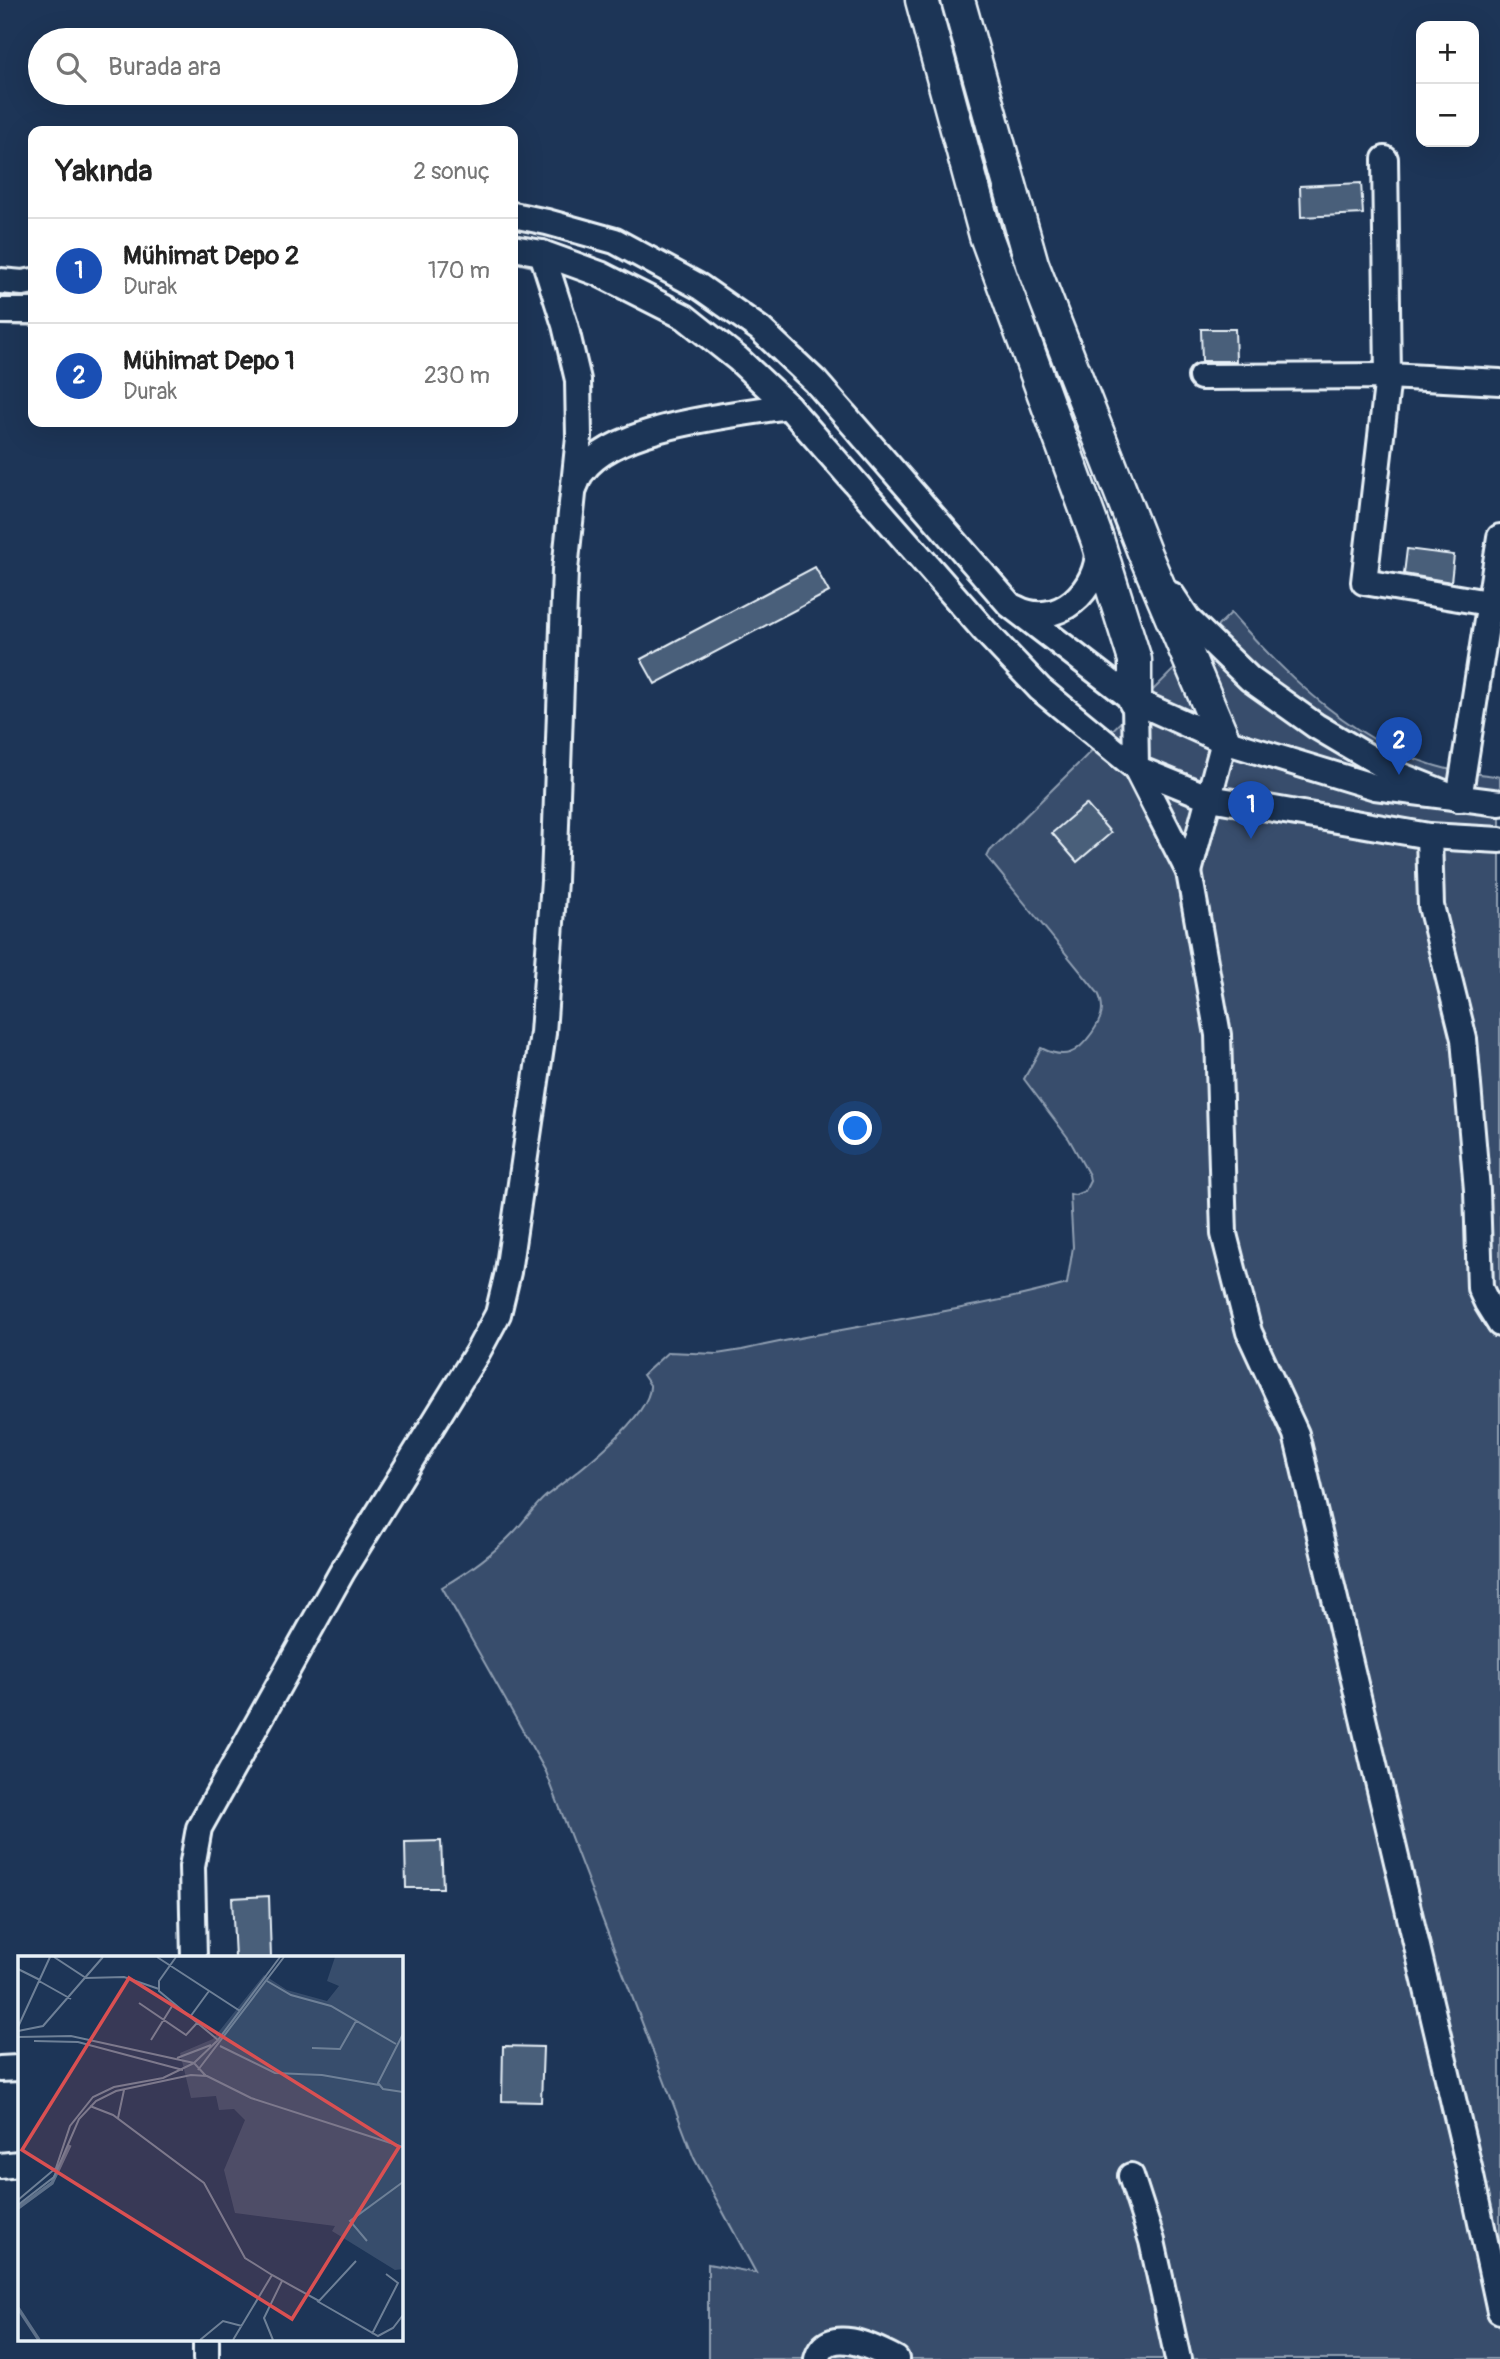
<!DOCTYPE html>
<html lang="tr">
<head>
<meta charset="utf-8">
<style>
  :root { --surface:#fff; --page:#f2f2f2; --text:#222; --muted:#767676; --line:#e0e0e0; --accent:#85585c }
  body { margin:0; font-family:Pangolin,sans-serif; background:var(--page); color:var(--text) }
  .controls { position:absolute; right:21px; top:21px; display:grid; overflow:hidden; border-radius:14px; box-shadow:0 7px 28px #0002 }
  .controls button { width:63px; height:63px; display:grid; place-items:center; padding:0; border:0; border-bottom:2px solid var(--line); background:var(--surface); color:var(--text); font:35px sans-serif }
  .you { position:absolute; left:856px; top:1129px; width:24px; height:24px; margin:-18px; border:5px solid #fff; border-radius:50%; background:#1a73e8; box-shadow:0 0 0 10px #1a73e833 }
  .badge { display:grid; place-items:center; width:46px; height:46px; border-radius:50%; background:var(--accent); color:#fff; font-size:23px; font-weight:700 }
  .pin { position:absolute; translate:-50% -58px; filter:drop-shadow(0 2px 4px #0008) }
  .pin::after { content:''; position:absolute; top:37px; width:24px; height:21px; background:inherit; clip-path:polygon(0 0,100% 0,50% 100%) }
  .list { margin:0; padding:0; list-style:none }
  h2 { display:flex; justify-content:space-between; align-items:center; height:91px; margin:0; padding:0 28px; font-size:30px }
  h2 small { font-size:23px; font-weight:400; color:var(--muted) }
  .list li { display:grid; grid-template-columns:46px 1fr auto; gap:21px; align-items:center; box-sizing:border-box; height:105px; padding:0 28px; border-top:2px solid var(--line) }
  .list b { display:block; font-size:26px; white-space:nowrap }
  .list p { margin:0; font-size:23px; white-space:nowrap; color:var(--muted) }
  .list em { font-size:23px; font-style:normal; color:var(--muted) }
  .icon { flex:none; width:38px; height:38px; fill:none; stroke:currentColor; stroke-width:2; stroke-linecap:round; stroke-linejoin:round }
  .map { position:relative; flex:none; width:1500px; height:2359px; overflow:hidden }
  .search { position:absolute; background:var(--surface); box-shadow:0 7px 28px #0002; left:28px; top:28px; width:490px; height:77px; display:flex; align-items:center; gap:18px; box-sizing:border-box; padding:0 24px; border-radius:38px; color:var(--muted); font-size:26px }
  .panel { position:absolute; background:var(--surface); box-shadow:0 7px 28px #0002; left:28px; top:126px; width:490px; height:301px; border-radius:14px }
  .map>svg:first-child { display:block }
  .green { fill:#374d6c; stroke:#909fb2; stroke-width:2 }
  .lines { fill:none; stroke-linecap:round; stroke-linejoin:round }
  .stream { stroke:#95a4b5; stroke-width:6 }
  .building { fill:#495e7a; stroke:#e8f1f8; stroke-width:2 }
  .minor-casing { stroke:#e8f1f8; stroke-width:30 }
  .major-casing { stroke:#e8f1f8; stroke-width:37 }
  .minor { stroke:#1d3557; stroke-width:24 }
  .major { stroke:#1d3557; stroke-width:32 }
  .inset-river { fill:none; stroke:#5d7089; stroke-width:3.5 }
  .inset-road { fill:none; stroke:#6e8097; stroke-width:2 }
  .view { fill:#da5052; fill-opacity:0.15; stroke:#da5052; stroke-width:3.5 }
  .inset-edge { fill:none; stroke:#e8f1f8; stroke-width:3.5 }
</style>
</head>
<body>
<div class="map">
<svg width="1500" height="2359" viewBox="0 0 1500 2359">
  <rect width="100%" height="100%" fill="#1d3557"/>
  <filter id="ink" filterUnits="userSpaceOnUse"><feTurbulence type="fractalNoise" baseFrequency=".0143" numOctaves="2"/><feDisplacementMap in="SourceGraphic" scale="14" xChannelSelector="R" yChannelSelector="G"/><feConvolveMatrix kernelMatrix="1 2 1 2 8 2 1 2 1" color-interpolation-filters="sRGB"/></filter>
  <g filter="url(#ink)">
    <path class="green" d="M1231,613C1289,679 1358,747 1447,769C1464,773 1482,774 1500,777V2359H708V2264L756,2273L694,2158L546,1772L442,1587C468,1572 493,1554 514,1532C525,1521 534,1506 546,1496C571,1477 652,1417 650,1385L643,1375L668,1352L717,1354L742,1350C850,1325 960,1313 1067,1284L1073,1247L1070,1194L1075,1195L1085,1191L1090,1181L1089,1175L1069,1139L1024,1079L1041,1048C1065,1060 1077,1054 1092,1033C1101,1020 1106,1009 1098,993L987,857L990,851Z"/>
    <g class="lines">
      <g class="stream">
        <path d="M513,260L533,265"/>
        <path d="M0,323L33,324"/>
      </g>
    </g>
    <g class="building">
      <path d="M1361,183L1363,214L1301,217L1300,186Z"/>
      <path d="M1201,329H1235L1236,361H1202Z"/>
      <path d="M1407,549L1454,555L1451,582L1404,574Z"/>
      <path d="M815,567L829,592L655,684L641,659Z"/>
      <path d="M1086,804L1111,833L1077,862L1052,833Z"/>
      <path d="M441,1841L443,1888H406L405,1842Z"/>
      <path d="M269,1896L271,1958H235L232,1898Z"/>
      <path d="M503,2046L543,2047L541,2102L502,2101Z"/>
    </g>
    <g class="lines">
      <g class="minor-casing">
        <g id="minor">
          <path d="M1385,159L1388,376L1364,582L1488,603"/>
          <path d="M513,215L547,222L615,241L700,287L760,329L816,382L1010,605L1135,701L1224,741L1189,872"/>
          <path d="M513,248L542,253L600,274L685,317L738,359L788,406L984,630L1040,689L1136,768L1189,872L1218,1035L1224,1234L1249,1332L1296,1434L1469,2167L1500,2311"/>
          <path d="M0,281L23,283L33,281"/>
          <path d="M0,311H33"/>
          <path d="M1201,377L1388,376L1500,382"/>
          <path d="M575,486C577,482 579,475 582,472C615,425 734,415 788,406"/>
          <path d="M1172,595L1188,619L1250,679L1316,726L1399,775L1459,799"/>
          <path d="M1016,608C1057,630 1100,589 1098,547"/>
          <path d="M1135,701L1136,768L1210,798L1429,836L1500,840"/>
          <path d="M1224,741L1375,787L1500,803"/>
          <path d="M1459,799L1500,537"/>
          <path d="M1429,836L1431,906L1464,1039L1477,1190L1480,1288L1487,1303L1500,1324"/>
          <path d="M194,1958L192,1867L199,1828L342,1572L477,1353L498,1314L508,1272L543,1033L554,881L565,570L579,437L578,380L565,325L542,253"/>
          <path d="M0,2069L19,2068"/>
          <path d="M0,2166L19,2164"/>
          <path d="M1131,2176L1152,2241L1178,2359"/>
          <path d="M206,2340V2359"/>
          <path d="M817,2359C827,2324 873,2347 896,2359"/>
        </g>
      </g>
      <g class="major-casing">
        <g id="major">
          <path d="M922,0L986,236L1097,539L1135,660V701"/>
          <path d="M958,0L1032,264L1144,552L1224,741"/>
        </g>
      </g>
      <use href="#minor" class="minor"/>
      <use href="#major" class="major"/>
    </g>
  </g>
  <g transform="translate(18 1956)">
    <rect width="385" height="385" fill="#1d3557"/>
    <path d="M317,1H385V313L377,314L314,275L317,270L217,257L206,214L227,164L216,153L201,154L198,140L173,142L162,97L195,83L246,19L269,34L309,45L321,30L309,25Z" fill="#374d6c"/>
    <path class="inset-river" d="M0,252L34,227L52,189M0,352L21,384"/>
    <path class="inset-road" d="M36,1L68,22L106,21L141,33M139,1L222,55M158,1L141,25V35L200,84M0,13L22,24M21,25L53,43M249,25L273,39L313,50L378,88M121,47L168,79L179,67M172,61L191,35M0,71L32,1M0,75L25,70L85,1M385,78L360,127L365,133L385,136M0,81L53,80L176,107M133,84L156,47M16,85L60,86L165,114M202,90L257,117L304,119L361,129M294,92L322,93L338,65M159,102L193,89M176,107L200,84L262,1M180,114L266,1M72,150L95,159L186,227L227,302L254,319L301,345L338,305M100,162L106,134M0,244L38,212L52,170L75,141L96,131L145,122L176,107L188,120M0,249L36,221L61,163L78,145L98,135L173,119L189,120L233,142L385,191M349,285L332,265L385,226M299,345L360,380L375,372L385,359M354,378L380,327L368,318M182,384L205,365L224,370M215,384L254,319M255,384L246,362L264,325"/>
    <path class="view" d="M111,22L381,191L274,363L4,194Z"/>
    <rect width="385" height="385" class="inset-edge"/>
  </g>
</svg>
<div class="controls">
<button>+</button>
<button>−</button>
</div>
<div class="you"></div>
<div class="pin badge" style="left:1251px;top:839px;background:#1a4fb4">1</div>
<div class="pin badge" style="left:1399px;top:775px;background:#1a4fb4">2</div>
<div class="search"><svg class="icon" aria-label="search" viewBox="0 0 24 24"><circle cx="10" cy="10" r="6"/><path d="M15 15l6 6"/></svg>Burada ara</div>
<section class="panel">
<h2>Yakında<small>2 sonuç</small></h2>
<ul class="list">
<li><span class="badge" style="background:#1a4fb4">1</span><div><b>Mühimat Depo 2</b><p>Durak</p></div><em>170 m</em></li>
<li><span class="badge" style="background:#1a4fb4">2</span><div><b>Mühimat Depo 1</b><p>Durak</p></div><em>230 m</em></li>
</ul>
</section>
</div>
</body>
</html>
